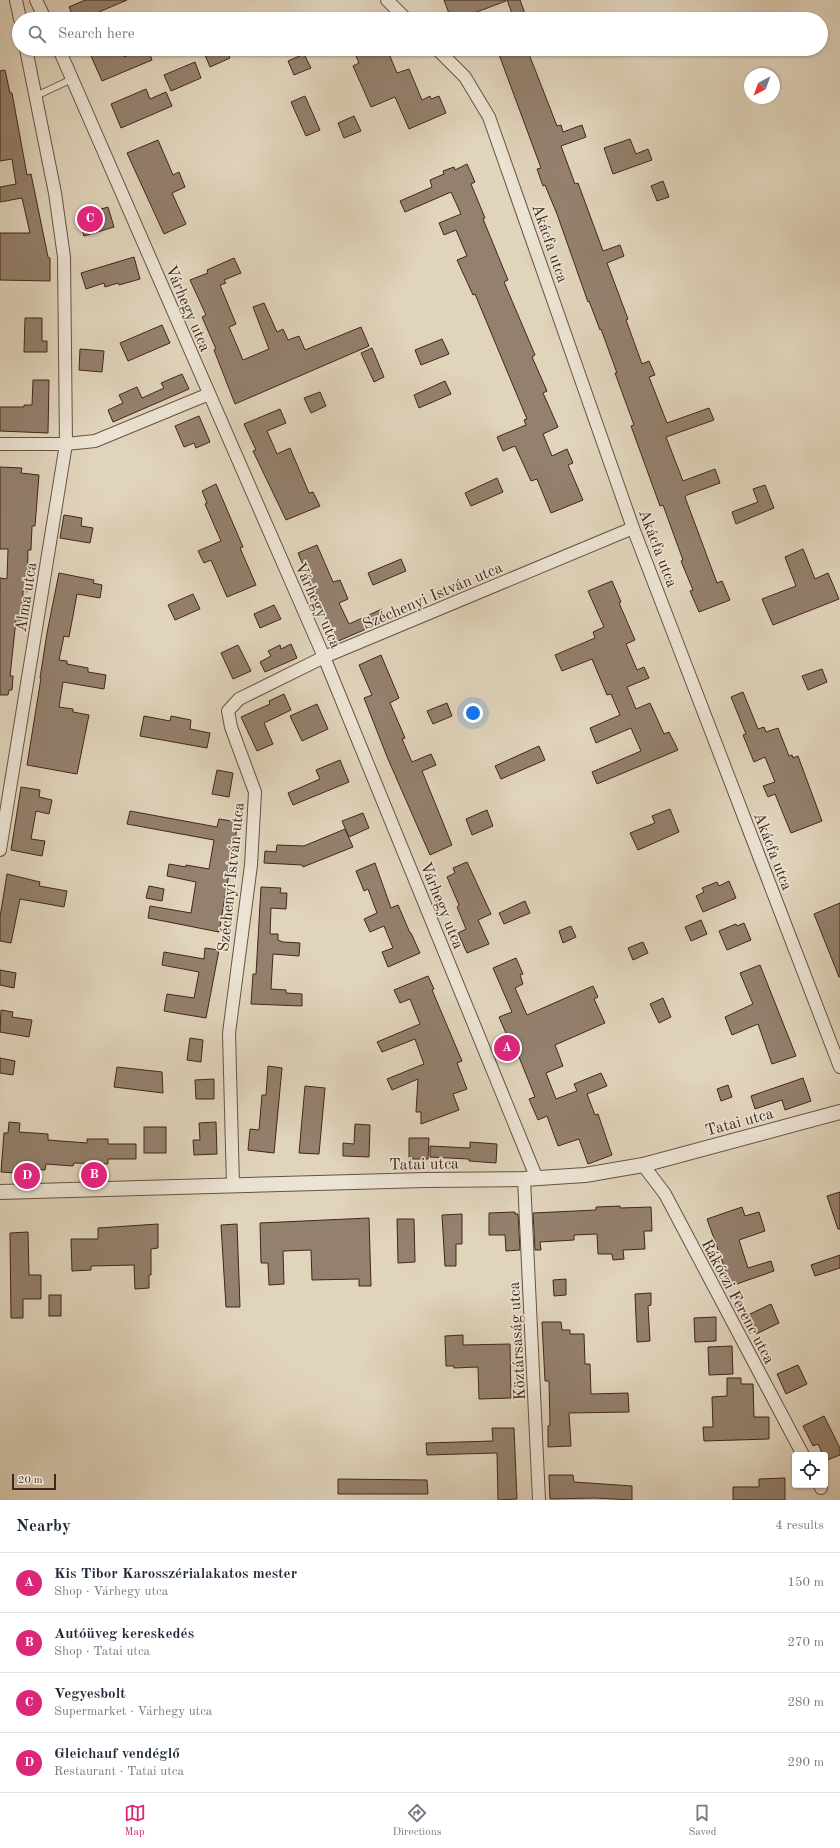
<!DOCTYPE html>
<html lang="en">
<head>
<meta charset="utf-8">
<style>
  :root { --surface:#fff; --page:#f2f2f3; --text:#1f2937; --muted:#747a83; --line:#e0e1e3; --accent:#db2777 }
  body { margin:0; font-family:"Old Standard TT",serif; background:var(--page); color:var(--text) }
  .controls { position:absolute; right:12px; bottom:12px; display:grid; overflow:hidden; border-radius:4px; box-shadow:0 1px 3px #0004 }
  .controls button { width:36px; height:36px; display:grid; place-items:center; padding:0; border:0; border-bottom:1px solid var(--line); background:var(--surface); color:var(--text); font:20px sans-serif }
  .compass { position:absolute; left:744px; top:68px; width:36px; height:36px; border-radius:50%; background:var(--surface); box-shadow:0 1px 3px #0004; rotate:221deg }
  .scale { position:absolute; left:12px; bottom:10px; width:44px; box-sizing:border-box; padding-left:4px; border:2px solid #41261a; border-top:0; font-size:11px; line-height:14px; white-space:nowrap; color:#41261a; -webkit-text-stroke:3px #ebe3d3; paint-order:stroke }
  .you { position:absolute; left:473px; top:713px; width:14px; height:14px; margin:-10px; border:3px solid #fff; border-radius:50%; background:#1a73e8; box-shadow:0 0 0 6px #1a73e833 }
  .badge { display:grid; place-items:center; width:26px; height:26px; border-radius:50%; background:var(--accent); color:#fff; font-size:13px; font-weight:700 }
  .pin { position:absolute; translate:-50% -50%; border:2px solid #fff; box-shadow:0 1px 4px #0006 }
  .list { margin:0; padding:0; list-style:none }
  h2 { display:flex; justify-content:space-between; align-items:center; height:52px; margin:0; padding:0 16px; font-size:17px }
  h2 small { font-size:13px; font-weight:400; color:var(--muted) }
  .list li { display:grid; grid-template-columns:26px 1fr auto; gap:12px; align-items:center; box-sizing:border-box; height:60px; padding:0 16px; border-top:1px solid var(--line) }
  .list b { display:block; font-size:15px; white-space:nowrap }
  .list p { margin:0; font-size:13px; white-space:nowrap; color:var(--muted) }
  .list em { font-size:13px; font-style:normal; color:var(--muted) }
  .icon { flex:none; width:22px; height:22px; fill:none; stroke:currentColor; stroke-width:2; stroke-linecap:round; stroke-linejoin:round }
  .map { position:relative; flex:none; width:840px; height:1500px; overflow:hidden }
  .search { position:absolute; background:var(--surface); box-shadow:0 1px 3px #0004; left:12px; right:12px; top:12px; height:44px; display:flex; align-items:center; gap:10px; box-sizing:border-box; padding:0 14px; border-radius:22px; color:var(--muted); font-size:15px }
  .sheet { height:292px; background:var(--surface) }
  nav { display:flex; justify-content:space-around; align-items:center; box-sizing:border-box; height:56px; border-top:1px solid var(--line); background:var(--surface); font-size:11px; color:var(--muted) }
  nav a { display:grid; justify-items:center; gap:2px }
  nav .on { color:var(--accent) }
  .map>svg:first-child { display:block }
  .building { fill:#94806e; stroke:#41261a }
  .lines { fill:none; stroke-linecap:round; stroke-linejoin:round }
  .service-casing { stroke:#695242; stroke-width:8 }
  .minor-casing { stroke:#695242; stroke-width:14 }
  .tertiary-casing { stroke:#695242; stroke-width:16 }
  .service { stroke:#ebe3d3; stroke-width:6 }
  .minor { stroke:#ebe3d3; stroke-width:12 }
  .tertiary { stroke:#ebe3d3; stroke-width:14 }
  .labels { text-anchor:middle; stroke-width:3.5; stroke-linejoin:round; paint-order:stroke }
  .street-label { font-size:16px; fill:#41261a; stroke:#ebe3d3 }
</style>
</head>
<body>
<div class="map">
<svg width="840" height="1500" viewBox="0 0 840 1500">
  <rect width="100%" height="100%" fill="#e0d4bb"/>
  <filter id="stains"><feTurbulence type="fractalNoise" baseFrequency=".005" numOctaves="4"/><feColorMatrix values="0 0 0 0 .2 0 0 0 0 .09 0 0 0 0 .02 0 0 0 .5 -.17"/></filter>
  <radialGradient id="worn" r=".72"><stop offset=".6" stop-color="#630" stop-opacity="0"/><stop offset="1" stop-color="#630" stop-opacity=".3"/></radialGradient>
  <g class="building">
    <path d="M85,0H127L99,12L101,16L93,19H74L69,7Z"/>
    <path d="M444,0H506V1L458,19H451Z"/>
    <path d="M507,0H520L527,19H514Z"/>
    <path d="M88,49H121L124,57L143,49H148L152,60L102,81Z"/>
    <path d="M219,49H226L230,58L210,67L205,55Z"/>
    <path d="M353,49H387L397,73L409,69L422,100L430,96L431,99L439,96L446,113L409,129L395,97L371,107L353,66L359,63Z"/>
    <path d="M497,49H527L557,126L561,125L563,132L582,125L586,137L561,146L575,184L578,183L603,251L620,245L624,256L607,263L628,319L626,320L642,364L649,361L655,375L649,377L667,423L709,408L714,420L666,437L683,481L715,469L720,483L687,495L685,497L717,583L722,581L730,600L699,612L690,591L693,590L681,561L683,560L663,505L660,506L631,426L634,425L615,373H617L601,329L600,330L589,301L588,302L557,214L545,185L543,186L537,169L541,168Z"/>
    <path d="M304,54L311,68L294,75L288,61Z"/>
    <path d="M195,62L201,78L171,91L164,75Z"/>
    <path d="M5,70L10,93H12L27,175L31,174L48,257L50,258V281L0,280V233H30L22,198L0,202V187L16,184L12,159L0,161V71Z"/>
    <path d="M146,89L150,99L166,92L172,106L121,128L111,104Z"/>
    <path d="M305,96L320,130L306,136L291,102Z"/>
    <path d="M354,116L361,131L344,138L338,123Z"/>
    <path d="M630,139L636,154L648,149L652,160L613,174L604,148Z"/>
    <path d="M158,140L173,175L179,172L185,187L172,193L186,224L164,234L127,153Z"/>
    <path d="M467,164L475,182L471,184L485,218L483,219L508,280L504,282L535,355L532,357L547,391L543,393L558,427L543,434L552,456L567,449L573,463L568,465L583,500L551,513L537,479L531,481L515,446L503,451L497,437L526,425L524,420L527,419L475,294L473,295L457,260L467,256L456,230L444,235L439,223L461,214L451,192L405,212L400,201L432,187L430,180L444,174L443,171L454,167L455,170Z"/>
    <path d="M663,181L669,197L657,201L651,186Z"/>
    <path d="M108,207L114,227L84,236L78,216Z"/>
    <path d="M134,257L140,279L119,285L118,283L105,287L104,283L86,289L81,273Z"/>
    <path d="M234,258L241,273L224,280L226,283L220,285L236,324L229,327L243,360L269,349L253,307L264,303L277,332L283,329L288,340L299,336L305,350L361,327L369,346L235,404L214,350L216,349L202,317L206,315L190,280L208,273L207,270Z"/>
    <path d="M25,318H42V341H47V352H24Z"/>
    <path d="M162,325L170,343L128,361L120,343Z"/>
    <path d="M442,339L449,354L421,365L415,350Z"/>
    <path d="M372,348L384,377L374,382L361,353Z"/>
    <path d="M80,349L104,351L102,372L79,370Z"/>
    <path d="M182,374L189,389L113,422L108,410L123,403L119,395L137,387L142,398L164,388L161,383Z"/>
    <path d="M33,380H49L48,433L0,431V407H24V405H32Z"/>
    <path d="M445,381L451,394L419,408L414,395Z"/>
    <path d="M320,392L326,406L311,413L304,398Z"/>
    <path d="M280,409L286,423L267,431L277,454L290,448L309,493L313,492L320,506L286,520L253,451L256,450L244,424Z"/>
    <path d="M199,416L210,442L196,448L194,443L184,447L175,426Z"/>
    <path d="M0,467L22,468L21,473L39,475L35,526H32L31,550H28L27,592L23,591L22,620H16L10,676H13L12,690H9L8,695H0V578L7,579L8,549H0Z"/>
    <path d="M497,478L503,492L471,506L465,493Z"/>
    <path d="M216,484L243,547L240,548L256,585L227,597L211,560L204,563L198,551L221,541L205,504L207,503L202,491Z"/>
    <path d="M765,485L774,508L736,524L732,512L758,502L753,489Z"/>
    <path d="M64,515L82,518L81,526L93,528L90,543L60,538Z"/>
    <path d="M317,545L333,582L340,580L348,599L339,603L349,624L382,609L387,620L336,642L298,553Z"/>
    <path d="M803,549L815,579L828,573L839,599L773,625L762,599L796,586L785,557Z"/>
    <path d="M401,559L406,571L373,585L368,573Z"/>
    <path d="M59,573L94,580L93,583L102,585L100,598L77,594L69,637L64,636L59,660L67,661V664L88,668V672L106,675L104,689L63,682L59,707L73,709V712L89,715L77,774L27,765L41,678H40L47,633Z"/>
    <path d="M612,581L621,602L619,603L635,640L626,644L637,670L644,667L649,678L627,687L636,709L650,703L664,734L669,732L678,750L597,784L592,772L641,751L631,728L596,743L590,728L620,715L611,694L607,695L592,659L562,671L555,655L595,638L593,632L604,627L588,591Z"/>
    <path d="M193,594L200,609L175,620L168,605Z"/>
    <path d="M274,605L281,619L260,628L254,614Z"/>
    <path d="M291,644L297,658L265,672L260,662L271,656L268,651L280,645L281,649Z"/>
    <path d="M238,645L251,671L233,679L221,653Z"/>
    <path d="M381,655L399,698L390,703L405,738L402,739L412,762L431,754L436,765L422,771L452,845L430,855L388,759L364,698L372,695L359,665Z"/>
    <path d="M822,669L827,682L808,690L802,676Z"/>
    <path d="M743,692L758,729L764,727L766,732L778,728L789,756L792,755L793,758L798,756L822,821L791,833L775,794L768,797L763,786L775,782L765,757L754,762L743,735L746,734L731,697Z"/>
    <path d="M284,694L291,710L264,723L273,744L257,751L241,717L270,704L269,701Z"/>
    <path d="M447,703L452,716L433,724L427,711Z"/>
    <path d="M317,704L328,729L302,741L290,716Z"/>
    <path d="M144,716L170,721L171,716L191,720L190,729L210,733L207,748L140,736Z"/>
    <path d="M539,746L545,760L501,779L495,766Z"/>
    <path d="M340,760L349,782L293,805L288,793L320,779L316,770Z"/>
    <path d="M217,770L233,773L229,797L212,794Z"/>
    <path d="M21,787L40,790L39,797L52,800L49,814L36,811L31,839L45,841L42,856L11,850Z"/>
    <path d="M670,809L679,832L638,850L630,833L655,823L652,816Z"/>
    <path d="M487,810L493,826L472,835L466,819Z"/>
    <path d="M130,811L217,827L219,819L238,822L219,932L148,918L150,906L191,913L196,882L167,876L169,864L186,867V865L209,869L214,840L127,824Z"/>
    <path d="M363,813L369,828L349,837L342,821Z"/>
    <path d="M345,829L353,847L303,867L302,865L264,863L265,851L276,852L277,845L304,846Z"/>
    <path d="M467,862L491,914L478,920L489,944L467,953L458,933L466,929L457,907L459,905L447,877L455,873L453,868Z"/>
    <path d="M375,863L391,908L398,905L410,933H411L420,953L388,967L382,952L393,948L384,926L370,932L364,919L377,913L368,889L364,891L356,871Z"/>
    <path d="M7,874L40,882L39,886L67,891L64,907L20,899L11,943L0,941V917Z"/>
    <path d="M729,881L736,898L703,912L696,896L704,892L702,888L717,882L719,886Z"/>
    <path d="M149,886L164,889L162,901L146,898Z"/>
    <path d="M261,887L281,888L280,893H287L286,909L271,908L270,934H278V940L283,942L300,943L299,956L273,954L271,989L286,990V993L302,994V1006L251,1004L253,974H256Z"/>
    <path d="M525,901L530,913L504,924L499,913Z"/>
    <path d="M840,903V977H839L814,914Z"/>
    <path d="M701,920L707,934L691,941L685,927Z"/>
    <path d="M744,923L751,940L727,950L719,931L736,924L737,926Z"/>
    <path d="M571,926L576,937L563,943L559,931Z"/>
    <path d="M643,942L648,953L633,960L628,948Z"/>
    <path d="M205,948L219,950L206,1018L164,1011L167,994L194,998L199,972L162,965L164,952L204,959Z"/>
    <path d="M516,958L523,974L520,975L523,984L515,988L527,1015L593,986L598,997L594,999L605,1023L555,1045L563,1066L546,1073L556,1099L577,1091L574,1084L601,1073L607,1086L587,1094L595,1115L598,1114L612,1155L588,1164L579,1139L558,1146L547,1116L538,1120L529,1099L535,1097L511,1037L508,1038L499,1017L512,1012L493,968Z"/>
    <path d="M760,965L796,1056L772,1064L758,1024L732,1035L725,1017L753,1004L740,973Z"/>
    <path d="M0,970L16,973L14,988L0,985Z"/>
    <path d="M428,976L434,989L432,990L462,1061L457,1063L467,1089L453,1094L459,1110L421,1124V1112H416L418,1079L392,1090L387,1079L424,1064L415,1039L382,1052L377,1042L420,1024L410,999L400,1003L394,990Z"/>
    <path d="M663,998L671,1017L659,1023L650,1004Z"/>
    <path d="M1,1010L13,1012L12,1017L32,1020L29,1037L0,1032Z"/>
    <path d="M190,1038L203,1040L201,1062L187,1060Z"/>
    <path d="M0,1058L15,1061L13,1075L0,1073Z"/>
    <path d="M268,1066L282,1068L274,1153L248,1150L250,1129L259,1130L262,1095H266Z"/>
    <path d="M117,1067L162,1072L163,1093L114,1087Z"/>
    <path d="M803,1078L811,1101L785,1110L782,1100L755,1109L751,1096Z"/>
    <path d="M214,1079V1099H196L195,1080Z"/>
    <path d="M728,1085L732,1097L721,1101L717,1089Z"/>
    <path d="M305,1086L325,1088L319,1154L299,1153Z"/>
    <path d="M9,1122L20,1123L19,1132L48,1134V1140L87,1143V1139H108V1144H136V1159H108V1164L74,1163L73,1166L46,1164L45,1170L17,1167L16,1173L1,1172L4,1133H8Z"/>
    <path d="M216,1122L217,1154L194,1155L193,1140H200L199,1123Z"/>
    <path d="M355,1124L370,1125L369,1157L343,1156V1143L354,1144Z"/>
    <rect x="144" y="1127" width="22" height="26"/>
    <path d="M409,1138H429L428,1159H409Z"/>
    <path d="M470,1142L497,1144L496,1163L469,1161V1159L430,1157V1146L470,1148Z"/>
    <path d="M840,1192V1229H838L827,1196Z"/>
    <path d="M620,1206V1208L651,1207L652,1231H644L645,1249L623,1250L624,1259L613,1260L612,1254H598L597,1234L574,1235V1240L540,1242L541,1250H535L533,1213L596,1210V1207Z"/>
    <path d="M742,1207L745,1216L759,1212L765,1231L739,1240L748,1268L771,1261L774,1271L731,1286L707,1219Z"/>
    <path d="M515,1212V1214H518L520,1250L506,1251L505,1235H489V1213Z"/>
    <path d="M462,1214V1244H456V1266H445L442,1215Z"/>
    <path d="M369,1218L371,1286H359V1279L312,1280L311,1250L283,1251L284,1284L269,1285L268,1263H261L260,1223Z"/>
    <path d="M397,1219H414L415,1262L398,1263Z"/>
    <path d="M158,1224V1248L151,1249V1275H149V1288L135,1289L134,1265L91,1266V1270L72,1271L71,1239H98V1228Z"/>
    <path d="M237,1224L240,1307H226L221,1225Z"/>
    <path d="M28,1232L29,1275H41V1299H23V1318H11L10,1233Z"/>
    <path d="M840,1255V1268L815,1276L811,1265Z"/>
    <path d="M566,1279V1295L554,1296L553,1280Z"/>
    <path d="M651,1293V1305L648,1306L650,1341L637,1342L635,1294Z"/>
    <rect x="49" y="1295" width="12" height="21"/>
    <path d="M771,1304L779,1323L756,1334L748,1315Z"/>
    <path d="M716,1317V1341L695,1342L694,1318Z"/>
    <path d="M542,1322H561L562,1330H570V1334H584L585,1364H590L591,1394L628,1393L629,1412L569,1413L571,1446L548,1447V1426L550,1425L549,1381H545Z"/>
    <path d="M463,1335V1345L510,1344L511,1398L479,1399L478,1367L454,1368V1366H446L445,1336Z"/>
    <path d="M732,1346L733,1374L709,1375L708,1347Z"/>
    <path d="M798,1365L807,1384L786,1394L777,1374Z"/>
    <path d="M727,1378H741V1384H753L754,1417H769V1439L704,1441L703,1427H713L712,1397L727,1396Z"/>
    <path d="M824,1416L840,1448V1455L825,1461V1455H823L818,1444L813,1446L803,1426Z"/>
    <path d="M492,1428H514L517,1499L498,1500L497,1453L427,1455L426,1443L493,1441Z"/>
    <path d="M549,1475H573L574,1482L632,1486V1500L595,1498L550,1499Z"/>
    <path d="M785,1478V1500H733V1487H759V1479Z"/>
    <path d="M338,1479L427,1480L428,1494H338Z"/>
  </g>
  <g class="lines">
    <g class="service-casing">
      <path id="service" d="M36,96L72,79"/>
    </g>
    <g class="minor-casing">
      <g id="minor">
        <path d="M16,0L20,19"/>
        <path d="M36,0L45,19"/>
        <path d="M387,0L406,19"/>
        <path d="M59,49L324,657L537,1179"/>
        <path d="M437,49L465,77L489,117L633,528L840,1067"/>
        <path d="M0,444H66L95,441L209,394"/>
        <path d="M0,850L66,444L64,257L55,193L26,49"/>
        <path d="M643,1165L665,1194L803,1455"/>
        <path d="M524,1179L539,1500"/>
        <path d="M233,1186L229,1033L251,865L255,792L231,727L228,711L239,699L324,657L633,528"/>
        <path d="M820,1485L821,1488"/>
      </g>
    </g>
    <g class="tertiary-casing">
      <path id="tertiary" d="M0,1192L425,1180L524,1179L585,1175L643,1165L840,1112"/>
    </g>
    <use href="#service" class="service"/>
    <use href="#minor" class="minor"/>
    <use href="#tertiary" class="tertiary"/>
  </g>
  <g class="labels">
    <g class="street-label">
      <text transform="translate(551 243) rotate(71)" y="6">Akácfa utca</text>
      <text transform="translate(189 308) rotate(67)" y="6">Várhegy utca</text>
      <text transform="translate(659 548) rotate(69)" y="6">Akácfa utca</text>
      <text transform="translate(432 595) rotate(-23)" y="6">Széchenyi István utca</text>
      <text transform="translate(25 597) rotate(-81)" y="6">Alma utca</text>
      <text transform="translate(319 605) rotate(66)" y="6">Várhegy utca</text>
      <text transform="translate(774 851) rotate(69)" y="6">Akácfa utca</text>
      <text transform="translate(230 877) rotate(-84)" y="6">Széchenyi István utca</text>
      <text transform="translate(443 905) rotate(68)" y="6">Várhegy utca</text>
      <text transform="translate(739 1121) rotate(-15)" y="6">Tatai utca</text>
      <text transform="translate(424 1163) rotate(-1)" y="6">Tatai utca</text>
      <text transform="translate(739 1301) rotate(62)" y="6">Rákóczi Ferenc utca</text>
      <text transform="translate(516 1341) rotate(-93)" y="6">Köztársaság utca</text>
    </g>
  </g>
  <rect width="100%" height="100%" filter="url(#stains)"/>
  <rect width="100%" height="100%" fill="url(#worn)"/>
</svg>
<div class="controls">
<button><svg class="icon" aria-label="locate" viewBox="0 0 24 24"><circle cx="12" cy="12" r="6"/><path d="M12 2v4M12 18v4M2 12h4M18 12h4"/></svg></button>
</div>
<svg class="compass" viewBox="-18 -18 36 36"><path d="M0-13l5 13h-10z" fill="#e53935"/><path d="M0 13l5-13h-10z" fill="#747a83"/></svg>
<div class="scale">20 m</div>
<div class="you"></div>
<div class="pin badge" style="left:507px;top:1048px">A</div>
<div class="pin badge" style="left:94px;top:1175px">B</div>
<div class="pin badge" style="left:90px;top:219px">C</div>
<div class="pin badge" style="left:27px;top:1176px">D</div>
<div class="search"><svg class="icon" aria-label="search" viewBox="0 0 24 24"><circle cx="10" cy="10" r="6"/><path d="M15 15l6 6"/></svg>Search here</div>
</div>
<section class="sheet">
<h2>Nearby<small>4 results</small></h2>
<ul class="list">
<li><span class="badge">A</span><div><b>Kis Tibor Karosszérialakatos mester</b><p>Shop · Várhegy utca</p></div><em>150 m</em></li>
<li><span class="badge">B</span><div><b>Autóüveg kereskedés</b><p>Shop · Tatai utca</p></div><em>270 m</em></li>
<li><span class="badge">C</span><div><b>Vegyesbolt</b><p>Supermarket · Várhegy utca</p></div><em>280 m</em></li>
<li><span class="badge">D</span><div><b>Gleichauf vendéglő</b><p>Restaurant · Tatai utca</p></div><em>290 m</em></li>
</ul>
</section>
<nav>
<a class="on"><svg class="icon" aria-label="map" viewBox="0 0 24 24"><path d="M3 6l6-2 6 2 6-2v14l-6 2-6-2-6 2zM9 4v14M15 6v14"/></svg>Map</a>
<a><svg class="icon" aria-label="directions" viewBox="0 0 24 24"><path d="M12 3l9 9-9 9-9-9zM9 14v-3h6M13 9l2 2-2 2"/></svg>Directions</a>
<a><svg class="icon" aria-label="saved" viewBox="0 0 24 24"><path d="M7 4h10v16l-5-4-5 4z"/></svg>Saved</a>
</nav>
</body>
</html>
